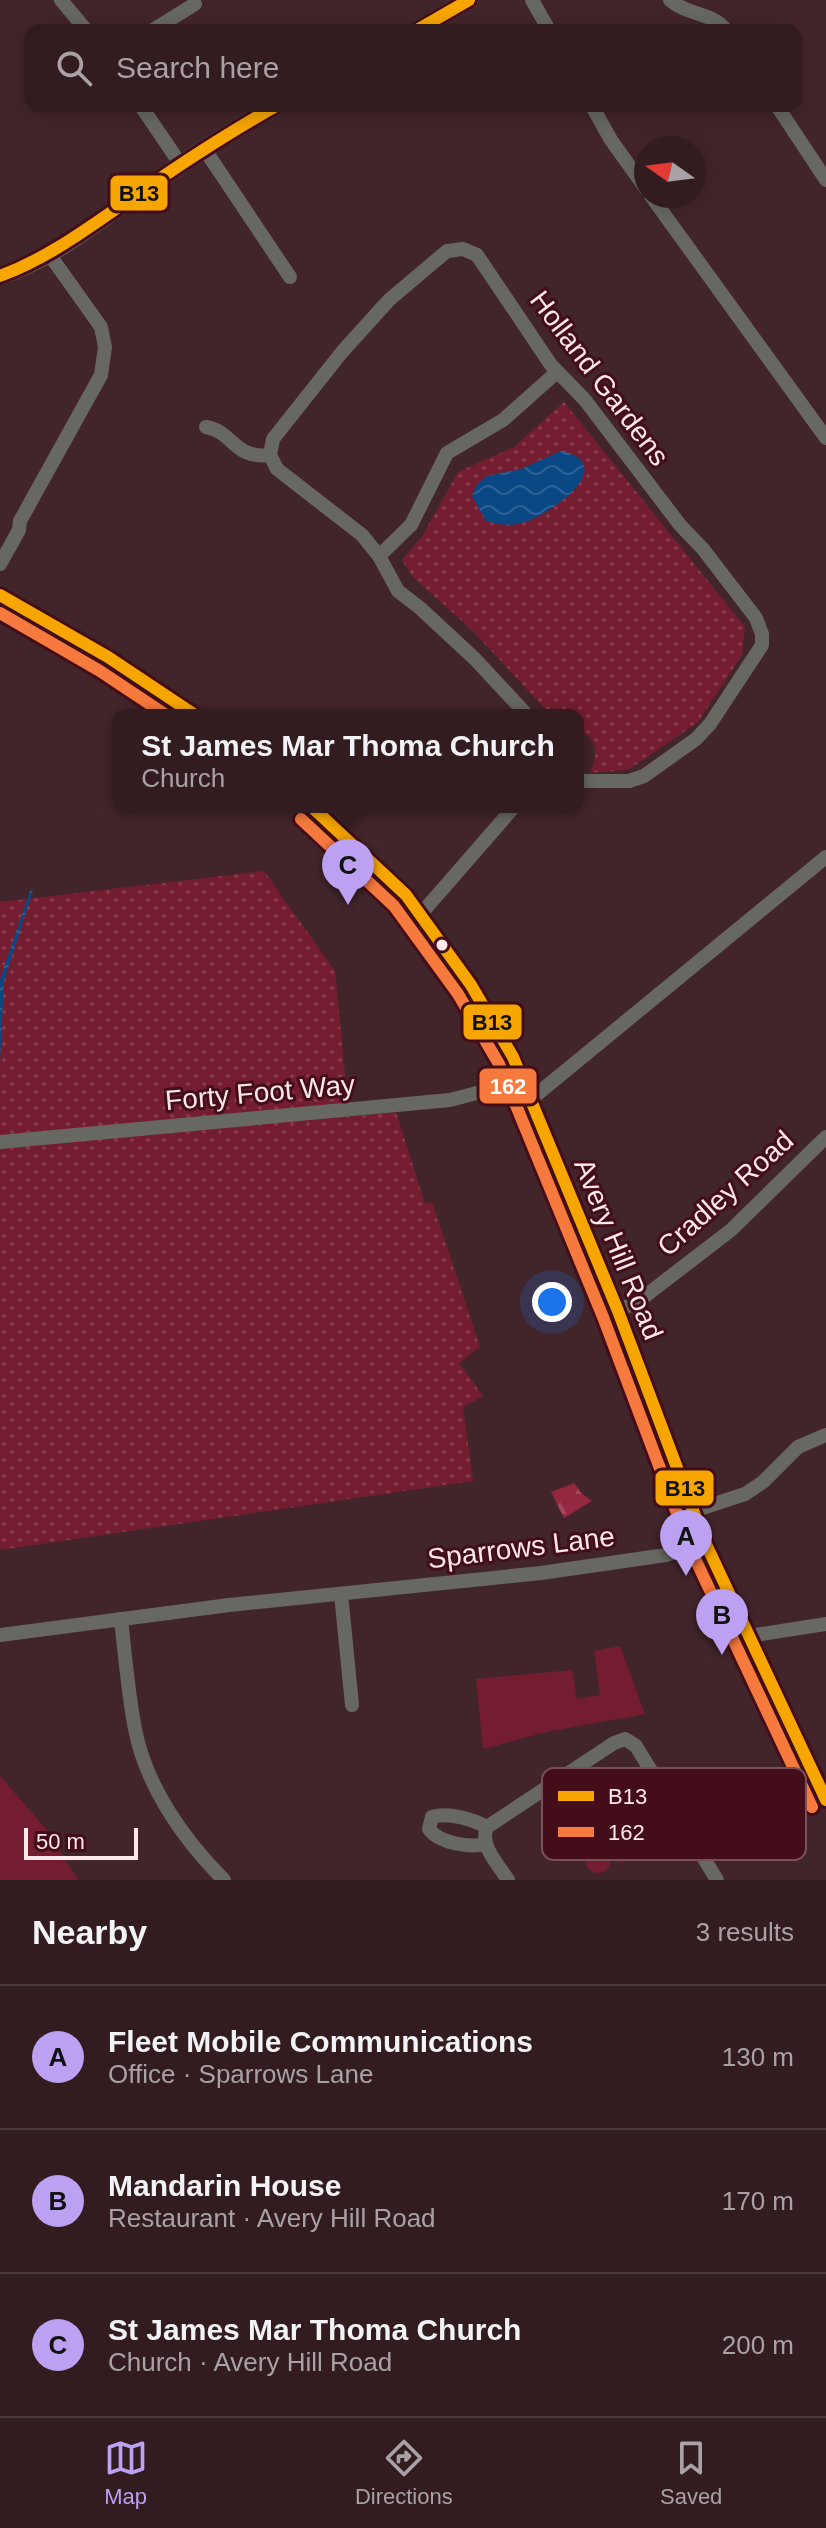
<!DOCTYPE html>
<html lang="en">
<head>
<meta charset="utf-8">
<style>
  :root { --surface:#321c20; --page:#3d292d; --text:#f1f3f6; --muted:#a8a1a5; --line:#4d3a3e; --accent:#bca0f2 }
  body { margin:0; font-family:Arial,sans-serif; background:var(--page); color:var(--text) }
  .compass { position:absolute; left:634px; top:136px; width:72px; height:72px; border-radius:50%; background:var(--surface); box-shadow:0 4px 20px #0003; rotate:284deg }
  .scale { position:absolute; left:24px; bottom:20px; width:114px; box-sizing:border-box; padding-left:8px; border:4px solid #ffe8ea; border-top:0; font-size:22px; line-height:28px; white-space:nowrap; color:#ffe8ea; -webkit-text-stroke:6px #430e19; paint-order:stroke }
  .you { position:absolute; left:552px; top:1302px; width:28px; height:28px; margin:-20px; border:6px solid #fff; border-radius:50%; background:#1a73e8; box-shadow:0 0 0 12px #1a73e833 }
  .badge { display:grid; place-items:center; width:52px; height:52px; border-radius:50%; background:var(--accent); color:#111; font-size:26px; font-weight:700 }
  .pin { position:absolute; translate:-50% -66px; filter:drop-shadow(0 2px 4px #0008) }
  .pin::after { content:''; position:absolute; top:42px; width:28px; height:24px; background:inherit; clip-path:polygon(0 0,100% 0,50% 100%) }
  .popup { position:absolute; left:112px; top:709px; width:472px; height:104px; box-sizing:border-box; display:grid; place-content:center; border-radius:16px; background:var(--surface); filter:drop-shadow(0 2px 6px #0005); font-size:26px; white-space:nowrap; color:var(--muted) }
  .popup b { font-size:30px; color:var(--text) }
  .popup::after { content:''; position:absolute; left:50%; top:100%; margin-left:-16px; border:16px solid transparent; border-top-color:var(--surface) }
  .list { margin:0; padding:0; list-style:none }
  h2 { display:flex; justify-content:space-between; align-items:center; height:104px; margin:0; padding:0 32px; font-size:34px }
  h2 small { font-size:26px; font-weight:400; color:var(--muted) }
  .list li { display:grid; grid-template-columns:52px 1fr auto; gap:24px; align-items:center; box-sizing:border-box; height:144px; padding:0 32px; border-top:2px solid var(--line) }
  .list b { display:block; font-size:30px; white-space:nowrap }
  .list p { margin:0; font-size:26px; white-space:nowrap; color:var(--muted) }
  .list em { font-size:26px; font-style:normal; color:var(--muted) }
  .icon { flex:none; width:44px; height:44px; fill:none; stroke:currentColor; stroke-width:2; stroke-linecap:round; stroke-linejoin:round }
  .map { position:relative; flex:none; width:826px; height:1880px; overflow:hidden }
  .search { position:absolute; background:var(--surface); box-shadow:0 4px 20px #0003; left:24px; right:24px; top:24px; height:88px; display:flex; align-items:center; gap:20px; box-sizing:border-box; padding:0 28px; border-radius:16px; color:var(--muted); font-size:30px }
  .sheet { height:536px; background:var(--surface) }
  nav { display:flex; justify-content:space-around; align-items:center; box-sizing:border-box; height:112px; border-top:2px solid var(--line); background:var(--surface); font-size:22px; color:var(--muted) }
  nav a { display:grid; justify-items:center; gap:4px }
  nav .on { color:var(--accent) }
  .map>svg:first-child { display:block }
  .grass { fill:#741d31 }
  .forest { fill:url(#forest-firs) }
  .park { fill:url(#park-dots) }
  .water { fill:url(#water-waves) }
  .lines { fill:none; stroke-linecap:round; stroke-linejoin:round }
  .minor { stroke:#686862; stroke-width:14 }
  .tertiary { stroke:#686862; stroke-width:16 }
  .secondary { stroke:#6d6a64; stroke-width:18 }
  .bus-1-casing { stroke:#430e19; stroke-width:18 }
  .bus-2-casing { stroke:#430e19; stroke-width:18 }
  .bus-1 { stroke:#f7a600; stroke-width:12 }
  .bus-2 { stroke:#f6793e; stroke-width:12 }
  .bus-dot { fill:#ffe8ea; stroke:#430e19; stroke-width:3 }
  .labels { text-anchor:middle; stroke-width:6; stroke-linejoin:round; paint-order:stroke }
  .street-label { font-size:28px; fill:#ffe8ea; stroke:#430e19 }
  .key { fill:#430e19; stroke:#7b4f58; stroke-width:2 }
  .key-label { font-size:22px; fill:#ffe8ea }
  .line-badge { stroke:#430e19; stroke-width:3 }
  .badge-label { font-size:22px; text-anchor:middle; font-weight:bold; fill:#fff }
  .pale-badge-label { font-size:22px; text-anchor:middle; font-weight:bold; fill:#111 }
</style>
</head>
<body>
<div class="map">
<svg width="826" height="1880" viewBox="0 0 826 1880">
  <defs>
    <pattern id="forest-firs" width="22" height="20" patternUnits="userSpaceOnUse" patternTransform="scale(2)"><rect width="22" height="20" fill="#932840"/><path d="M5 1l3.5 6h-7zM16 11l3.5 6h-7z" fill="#a3475c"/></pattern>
    <pattern id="park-dots" width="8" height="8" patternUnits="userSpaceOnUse" patternTransform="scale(2)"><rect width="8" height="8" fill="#741d31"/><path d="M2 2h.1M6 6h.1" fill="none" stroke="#893e4f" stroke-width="1.8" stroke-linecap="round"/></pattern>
    <pattern id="water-waves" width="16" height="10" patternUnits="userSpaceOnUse" patternTransform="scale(2)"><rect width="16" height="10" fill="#0a4884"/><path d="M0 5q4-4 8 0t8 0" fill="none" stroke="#2f6296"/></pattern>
  </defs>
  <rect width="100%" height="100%" fill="#42252a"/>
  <g class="grass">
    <path d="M620,1646L645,1714L546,1732L483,1749L476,1679L572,1670L577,1699L600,1695L594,1651Z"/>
    <path d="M0,1776L46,1829L78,1880H0Z"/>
    <path d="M606,1819L626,1849L623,1863L617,1862L603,1840L582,1854L573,1852L576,1837Z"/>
    <circle cx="598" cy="1861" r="12"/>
  </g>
  <path class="forest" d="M574,1483L581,1493L592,1501L564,1518L551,1492Z"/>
  <g class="park">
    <path d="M564,402L745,627L742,655L698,722L628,770L590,773C598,755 599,739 578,730V715H551L473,631L413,577L402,560L423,535L458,472L514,447Z"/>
    <path d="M264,871L335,971L349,1117L396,1112L425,1204L432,1202L480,1347L459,1363L483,1396L463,1407L473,1481L0,1550V902Z"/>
  </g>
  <g class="water">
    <path d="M561,451C623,464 546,519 518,524C508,526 497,524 486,521L472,496L476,485L487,476L521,469Z"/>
    <path d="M33,890L4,981L0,1061V979L30,891Z"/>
  </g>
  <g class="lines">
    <g class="minor">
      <path d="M61,0L86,30"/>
      <path d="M532,0L549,30"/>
      <path d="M670,0C686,15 712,12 726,30"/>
      <path d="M153,30L195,4"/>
      <path d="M141,106L181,165"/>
      <path d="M592,106L611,140L646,189"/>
      <path d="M777,106L826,180"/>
      <path d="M205,150L290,277"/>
      <path d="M651,196L826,438"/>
      <path d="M206,427C234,432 233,459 270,455"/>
      <path d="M379,556L411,525L447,453L503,420L557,372"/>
      <path d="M0,564L19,530L20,521L101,375L105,347L101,327L49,254"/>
      <path d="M527,715L475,659L420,608L398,591L379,556L362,535L277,469L270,455L273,439L342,352L389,300L447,251L463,249L477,255L551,365L585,400L680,525L703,549L756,618L762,634V645L710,724L696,739L644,776L629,781H578"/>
      <path d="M420,915L514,807"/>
      <path d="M530,1100L826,857"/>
      <path d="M0,1142L450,1100L523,1081"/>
      <path d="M618,1311L640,1300L731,1230L826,1137"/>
      <path d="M693,1511L745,1494L763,1482L798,1447L826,1435"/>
      <path d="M341,1594L352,1705"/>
      <path d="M121,1619C125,1655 128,1693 135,1729C146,1786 183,1839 224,1880"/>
      <path d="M0,1635L229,1605L541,1573L666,1555L705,1542"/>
      <path d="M749,1636L826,1624"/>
      <path d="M485,1844C469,1848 439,1843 429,1829L432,1817C448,1812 472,1819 487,1827"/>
      <path d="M508,1880C498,1864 479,1845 487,1827L614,1743L625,1739L636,1746L717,1880"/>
    </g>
    <g class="tertiary">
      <path d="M0,595L108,657L195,715"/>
      <path d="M312,807L406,895L471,985L513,1057L618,1311L705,1542L826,1800"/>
    </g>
    <g class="secondary">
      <path d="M417,30L469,0"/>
      <path d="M0,276C43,262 79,235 116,209C168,173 221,136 276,106"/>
    </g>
    <g class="bus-1-casing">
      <g id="bus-1">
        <path d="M417,30L469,0"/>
        <path d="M0,276C51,257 92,225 136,195C182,163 228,133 276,106"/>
        <path d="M0,595L108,657L195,715"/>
        <path d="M312,807L406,895L471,985L513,1057L618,1311L705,1542L826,1800"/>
      </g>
    </g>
    <g class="bus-2-casing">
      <g id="bus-2">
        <path d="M0,613L100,671L166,715"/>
        <path d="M301,819L394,906L458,994L499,1064L603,1317L690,1548L812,1807"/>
      </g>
    </g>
    <use href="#bus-1" class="bus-1"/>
    <use href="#bus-2" class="bus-2"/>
  </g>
  <circle class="bus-dot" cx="442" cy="945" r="7"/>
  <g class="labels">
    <g class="street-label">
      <text transform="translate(600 378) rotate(53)" y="10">Holland Gardens</text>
      <text transform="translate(260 1092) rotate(-5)" y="10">Forty Foot Way</text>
      <text transform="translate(725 1193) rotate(-42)" y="10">Cradley Road</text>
      <text transform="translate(619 1249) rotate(68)" y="10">Avery Hill Road</text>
      <text transform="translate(521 1547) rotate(-7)" y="10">Sparrows Lane</text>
    </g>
  </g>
  <rect x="542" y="1768" width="264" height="92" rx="12" class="key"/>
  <rect x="558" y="1791" width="36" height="10" fill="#f7a600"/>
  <rect x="558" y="1827" width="36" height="10" fill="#f6793e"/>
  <g class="key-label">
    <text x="608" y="1804">B13</text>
    <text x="608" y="1840">162</text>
  </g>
  <g class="line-badge">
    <rect x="109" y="174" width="60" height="38" rx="8" fill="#f7a600"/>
    <rect x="462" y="1003" width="61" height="38" rx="8" fill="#f7a600"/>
    <rect x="478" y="1067" width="60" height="38" rx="8" fill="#f6793e"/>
    <rect x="654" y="1469" width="61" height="38" rx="8" fill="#f7a600"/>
  </g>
  <g class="badge-label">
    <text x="508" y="1094">162</text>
  </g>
  <g class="pale-badge-label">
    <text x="139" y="201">B13</text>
    <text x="492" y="1030">B13</text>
    <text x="685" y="1496">B13</text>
  </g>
</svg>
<svg class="compass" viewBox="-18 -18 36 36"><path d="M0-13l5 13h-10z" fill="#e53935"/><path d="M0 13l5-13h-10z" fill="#a8a1a5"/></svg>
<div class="scale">50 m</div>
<div class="you"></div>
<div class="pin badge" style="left:686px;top:1576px">A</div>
<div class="pin badge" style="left:722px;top:1655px">B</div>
<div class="pin badge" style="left:348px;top:905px">C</div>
<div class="popup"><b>St James Mar Thoma Church</b>Church</div>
<div class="search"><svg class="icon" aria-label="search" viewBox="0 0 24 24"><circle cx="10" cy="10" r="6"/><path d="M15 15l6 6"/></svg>Search here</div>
</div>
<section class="sheet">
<h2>Nearby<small>3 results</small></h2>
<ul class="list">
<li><span class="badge">A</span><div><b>Fleet Mobile Communications</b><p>Office · Sparrows Lane</p></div><em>130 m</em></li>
<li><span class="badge">B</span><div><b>Mandarin House</b><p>Restaurant · Avery Hill Road</p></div><em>170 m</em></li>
<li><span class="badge">C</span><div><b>St James Mar Thoma Church</b><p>Church · Avery Hill Road</p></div><em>200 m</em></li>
</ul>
</section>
<nav>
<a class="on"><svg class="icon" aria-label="map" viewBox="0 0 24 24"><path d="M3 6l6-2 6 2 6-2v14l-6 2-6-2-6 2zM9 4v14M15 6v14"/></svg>Map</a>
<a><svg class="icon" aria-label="directions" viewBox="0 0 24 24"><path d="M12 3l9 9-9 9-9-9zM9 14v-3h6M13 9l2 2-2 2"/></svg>Directions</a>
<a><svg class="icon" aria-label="saved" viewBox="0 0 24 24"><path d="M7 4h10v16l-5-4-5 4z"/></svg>Saved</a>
</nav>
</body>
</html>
